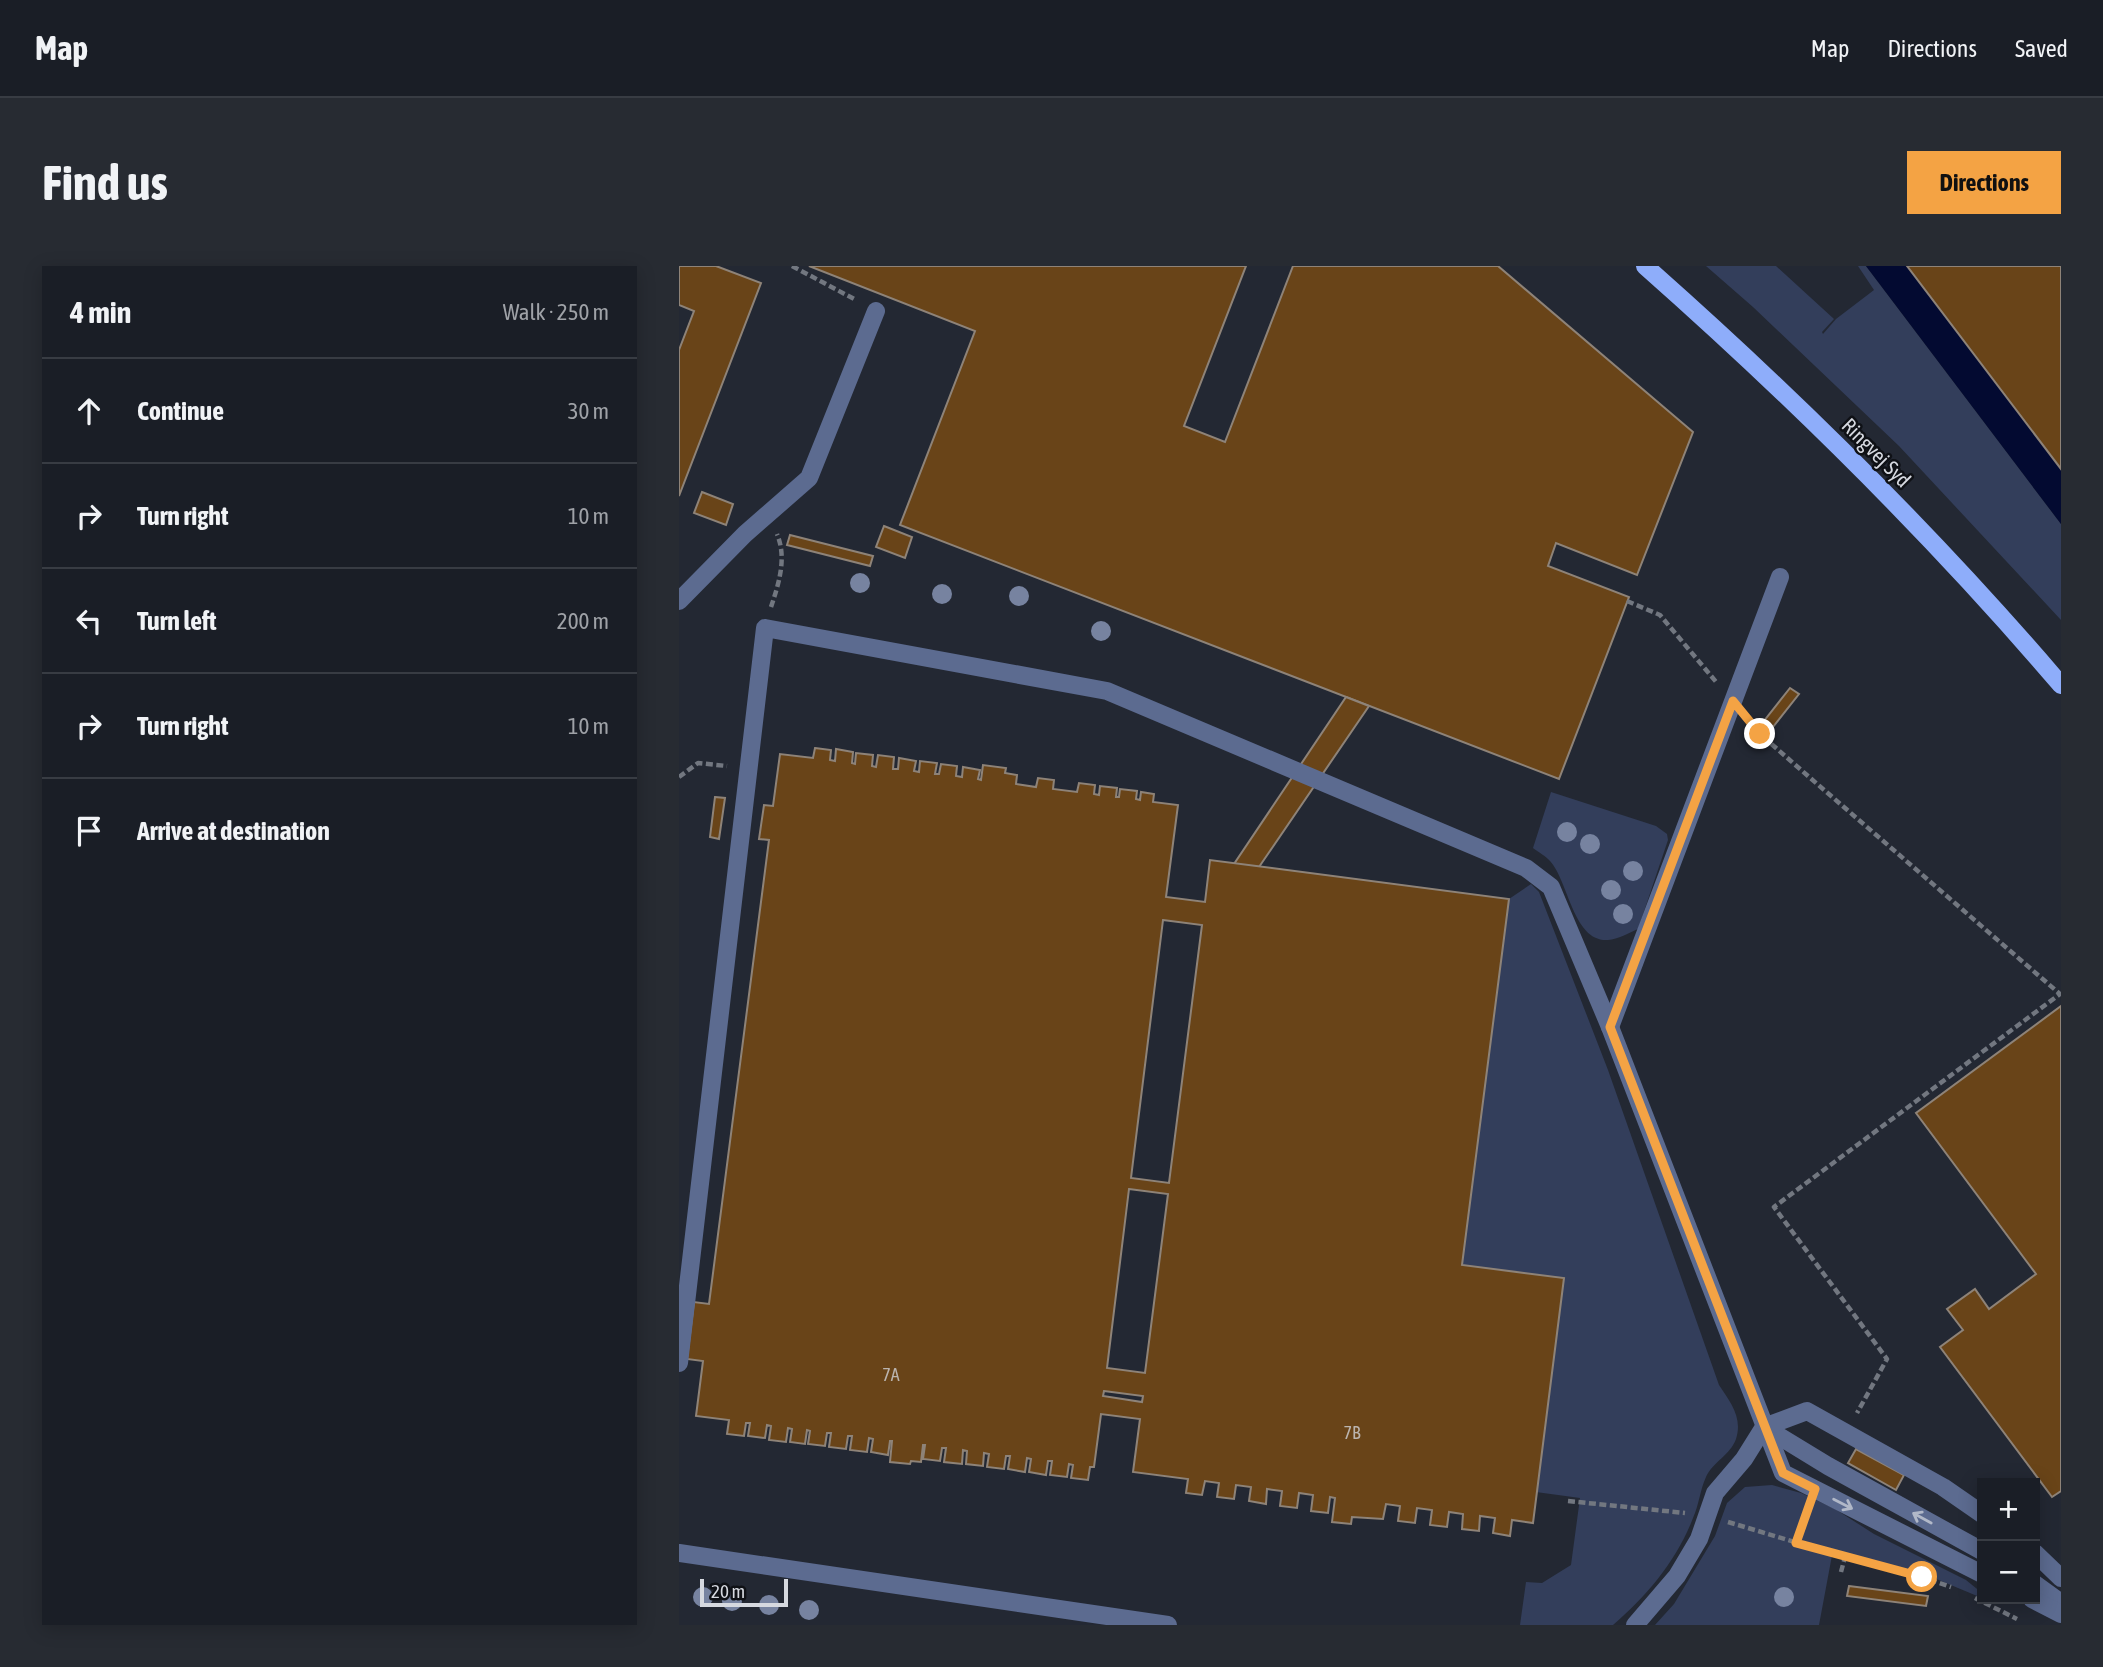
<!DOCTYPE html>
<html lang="en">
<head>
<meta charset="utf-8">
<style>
  :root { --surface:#1a1e26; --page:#272b32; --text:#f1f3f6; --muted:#9fa2a7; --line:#383c43; --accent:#f4a344 }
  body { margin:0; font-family:"Asap Condensed",sans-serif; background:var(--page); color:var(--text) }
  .controls { position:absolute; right:21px; bottom:21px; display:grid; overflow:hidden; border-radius:0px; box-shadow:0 4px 18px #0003 }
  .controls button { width:63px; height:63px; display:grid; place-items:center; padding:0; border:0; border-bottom:2px solid var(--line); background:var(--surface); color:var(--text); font:35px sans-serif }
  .scale { position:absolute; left:21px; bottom:18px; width:88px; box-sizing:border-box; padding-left:7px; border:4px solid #d6d9e0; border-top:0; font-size:19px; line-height:24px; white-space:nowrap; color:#d6d9e0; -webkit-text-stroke:5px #0f1116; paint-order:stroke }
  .stop { position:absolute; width:21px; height:21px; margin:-16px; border:5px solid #f4a344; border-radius:50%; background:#fff }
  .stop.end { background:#f4a344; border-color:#fff; box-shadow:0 2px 7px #0008 }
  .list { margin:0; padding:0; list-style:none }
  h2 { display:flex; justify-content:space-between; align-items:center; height:91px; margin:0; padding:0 28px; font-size:30px }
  h2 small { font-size:23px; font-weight:400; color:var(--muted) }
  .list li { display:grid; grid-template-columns:46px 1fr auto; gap:21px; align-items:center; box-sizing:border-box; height:105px; padding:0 28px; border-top:2px solid var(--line) }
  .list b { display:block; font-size:26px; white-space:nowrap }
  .list em { font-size:23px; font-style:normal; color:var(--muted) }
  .icon { flex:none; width:38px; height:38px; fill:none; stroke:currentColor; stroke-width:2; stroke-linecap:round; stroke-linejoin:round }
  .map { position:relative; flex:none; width:1382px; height:1359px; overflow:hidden; border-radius:0px }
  header { display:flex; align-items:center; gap:42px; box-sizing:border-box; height:98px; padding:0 35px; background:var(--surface); border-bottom:2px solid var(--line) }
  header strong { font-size:33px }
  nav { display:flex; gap:38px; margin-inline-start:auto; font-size:24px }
  .intro { display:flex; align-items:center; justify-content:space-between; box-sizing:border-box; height:168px; padding:0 42px }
  h1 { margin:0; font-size:49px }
  .button { padding:18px 32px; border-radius:0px; background:var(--accent); color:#111; font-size:24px; font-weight:700 }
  main { display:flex; gap:42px; padding:0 42px }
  aside { flex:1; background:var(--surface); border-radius:0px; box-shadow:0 4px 18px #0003 }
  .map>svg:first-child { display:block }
  .green { fill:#333e5b }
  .water { fill:#030a31 }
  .building { fill:#694418; stroke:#8e8378; stroke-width:2; fill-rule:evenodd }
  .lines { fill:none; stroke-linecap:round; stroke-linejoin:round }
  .path { stroke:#727780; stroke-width:4.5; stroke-dasharray:7 3.5; stroke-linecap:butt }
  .minor { stroke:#5c6b90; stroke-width:18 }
  .major { stroke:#8eadfa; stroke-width:18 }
  .tree { fill:#7783a0 }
  .oneway { stroke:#b1b8c8 }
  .route { stroke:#f4a344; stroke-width:9 }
  .labels { text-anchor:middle; stroke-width:5; stroke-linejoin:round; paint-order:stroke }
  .number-label { font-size:18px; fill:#bbb4ae }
  .street-label { font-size:21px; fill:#d6d9e0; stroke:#0f1116 }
</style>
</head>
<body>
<header>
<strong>Map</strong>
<nav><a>Map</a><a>Directions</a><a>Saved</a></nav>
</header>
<div class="intro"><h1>Find us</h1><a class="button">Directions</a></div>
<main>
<aside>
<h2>4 min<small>Walk · 250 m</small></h2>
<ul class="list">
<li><svg class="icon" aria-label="ahead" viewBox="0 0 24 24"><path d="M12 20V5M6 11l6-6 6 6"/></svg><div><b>Continue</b></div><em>30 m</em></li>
<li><svg class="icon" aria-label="right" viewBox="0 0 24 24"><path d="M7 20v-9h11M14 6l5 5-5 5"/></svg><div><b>Turn right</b></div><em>10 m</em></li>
<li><svg class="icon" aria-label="left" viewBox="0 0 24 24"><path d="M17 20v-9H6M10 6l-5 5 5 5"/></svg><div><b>Turn left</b></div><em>200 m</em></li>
<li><svg class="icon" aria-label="right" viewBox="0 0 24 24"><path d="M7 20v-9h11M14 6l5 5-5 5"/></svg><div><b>Turn right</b></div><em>10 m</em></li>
<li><svg class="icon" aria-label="arrive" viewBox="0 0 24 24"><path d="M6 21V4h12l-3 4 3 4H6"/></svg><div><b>Arrive at destination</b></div></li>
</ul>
</aside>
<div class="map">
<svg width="1382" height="1359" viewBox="0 0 1382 1359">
  <rect width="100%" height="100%" fill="#232833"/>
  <g class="green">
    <path d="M1027,0H1097L1155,53L1143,66L1144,68L1157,53L1195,24L1179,0H1187L1382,258V354L1220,180L1074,41Z"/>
    <path d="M872,526L977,560L988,568L989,574L959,663C950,667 939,673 929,674C894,676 890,616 871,595C867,590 859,586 854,582Z"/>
    <path d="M852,618L860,626L929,804L1040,1119C1051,1136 1064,1151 1057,1173C1052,1188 1033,1197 1027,1211C1021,1224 1020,1239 1014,1252C998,1294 968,1330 934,1359H841L847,1316L863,1317L892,1299L901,1232L857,1226L885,1013L783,999L830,633Z"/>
    <path d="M1093,1219L1122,1227L1156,1243L1195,1268L1287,1314L1303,1327V1332L1243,1307L1154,1284L1140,1359H976L995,1338L1036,1270L1048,1237L1066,1221Z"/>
  </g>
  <path class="water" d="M1187,0H1256L1382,167V258Z"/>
  <g class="building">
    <path d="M0,0H37L82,17L0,230V84L15,45L0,39Z"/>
    <path d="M130,0H567L505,160L546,176L614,0H819L1014,166L958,309L877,277L869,300L950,331L880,513L221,259L296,65Z"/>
    <path d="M1228,0H1382V203Z"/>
    <path d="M23,226L54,238L47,259L15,247Z"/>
    <path d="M205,260L233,271L226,292L197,281Z"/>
    <path d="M111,269L194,290L191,300L108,279Z"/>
    <path d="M1111,422L1120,428L1090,466L1081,460Z"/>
    <path d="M667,431L690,440L580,601L555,598Z"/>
    <path d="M136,482L152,484L151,494L156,495L157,483L174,486L173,497L176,498L177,487L194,489L193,500L197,501L199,489L215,491L214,503H219L220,492L237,495L235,505L240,506L241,495L258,497L256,508H260L262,498L278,500L277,510L283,511L284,501L301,504L299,513L302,514L304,499L327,502L326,507L338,509L337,518L357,521L359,512L375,514L374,523L398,526L400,517L416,519L415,528L420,529L421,520L438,522L437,531H440L441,523L458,525L457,533L461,534L462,526L475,528L474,536L499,539L487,631L526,636L531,594L830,633L783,999L885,1012L854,1257L833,1254L831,1270L814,1267L816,1252L801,1250L800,1265L783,1263L784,1248L770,1246L768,1261L751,1259L753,1244L738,1242L736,1257L719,1255L721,1240L707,1238L704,1253L673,1251L672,1258L653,1256L656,1232L651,1231L649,1247L632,1245L634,1229L620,1227L618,1242L601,1240L603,1225L588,1223L587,1238L570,1235L572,1221L557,1219L555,1233L538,1231L540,1217L526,1215L523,1229L507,1227L509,1213L454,1206L461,1153L422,1148L415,1201H411L409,1214L392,1212L394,1199L390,1198L388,1211L371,1209L373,1195H369L367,1209L350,1206L352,1193L348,1192L346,1206L329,1203L331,1190H327L325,1203L308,1201L310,1188L305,1187L304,1200L287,1198L288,1185L284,1184L283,1198L265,1196L267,1182H263L261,1195L244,1193L246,1179H244L242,1196L232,1195L231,1198L211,1196L213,1175H211L209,1189L192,1186L194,1173L190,1172L188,1186L171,1184L173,1170H169L167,1183L150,1181L152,1167H148L146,1180L129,1178L131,1165L128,1164L126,1178L111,1176L113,1163L109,1162L107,1176L90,1174L92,1160L88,1159L86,1172L69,1170L71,1157H67L65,1170L48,1168L50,1154L17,1150L24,1095L8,1093L15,1036L30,1038L90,574L80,573L85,539L94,540L101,488L134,492ZM484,654L523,659L490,917L452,912ZM450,923L489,928L466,1107L428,1102ZM425,1125L464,1130L463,1136L424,1130Z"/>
    <path d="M36,531L46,532L40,573L31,571Z"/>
    <path d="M1382,740V1225L1373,1231L1261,1081L1284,1064L1268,1043L1296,1023L1310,1043L1357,1008L1237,847Z"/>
    <path d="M1177,1183L1225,1209L1217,1224L1169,1197Z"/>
    <path d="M1170,1320L1249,1330L1247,1340L1168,1330Z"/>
  </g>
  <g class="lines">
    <g class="path">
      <path d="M113,0L177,34"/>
      <path d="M948,335L981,349L1038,417"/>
      <path d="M92,341C100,317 108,292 98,268"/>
      <path d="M1071,455L1081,468L1129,510L1381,728L1095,941L1208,1093L1178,1147"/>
      <path d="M0,511L19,497L48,500"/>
      <path d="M889,1235L1006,1247"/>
      <path d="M1049,1256L1166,1291L1243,1311L1272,1321"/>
      <path d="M1117,1277L1128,1244"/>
      <path d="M1162,1306L1166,1291"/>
      <path d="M1296,1332L1338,1353"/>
    </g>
    <g class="minor">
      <path d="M0,335L66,268L130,212L197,45"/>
      <path d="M931,761L1101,311"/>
      <path d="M0,1097L86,362L428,425L847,602L872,621L931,761L1104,1207L1303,1308"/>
      <path d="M1085,1161L1149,1200L1303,1285"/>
      <path d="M0,1287L489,1359"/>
      <path d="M1356,1287L1382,1312"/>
      <path d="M1356,1318L1382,1337"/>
      <path d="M1353,1333L1382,1348"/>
      <path d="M956,1359L998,1310L1020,1273L1036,1227L1065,1193L1085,1161L1128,1145L1264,1221L1303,1248"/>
    </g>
    <path class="major" d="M966,0C1113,130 1254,269 1382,419"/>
  </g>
  <g class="tree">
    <circle cx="181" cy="317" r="10"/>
    <circle cx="263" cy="328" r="10"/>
    <circle cx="340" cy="330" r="10"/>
    <circle cx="422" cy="365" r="10"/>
    <circle cx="888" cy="566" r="10"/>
    <circle cx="911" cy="578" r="10"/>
    <circle cx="954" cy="605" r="10"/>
    <circle cx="932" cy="624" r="10"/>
    <circle cx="944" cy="648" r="10"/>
    <circle cx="24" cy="1331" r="10"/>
    <circle cx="1105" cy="1331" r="10"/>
    <circle cx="53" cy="1335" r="10"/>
    <circle cx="90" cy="1339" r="10"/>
    <circle cx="130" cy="1344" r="10"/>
  </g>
  <defs><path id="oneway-shaft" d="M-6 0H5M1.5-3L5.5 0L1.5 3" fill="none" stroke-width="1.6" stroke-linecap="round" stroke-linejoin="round" transform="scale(1.75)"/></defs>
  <g class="oneway">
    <use href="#oneway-shaft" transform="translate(1164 1238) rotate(27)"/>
    <use href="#oneway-shaft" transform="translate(1243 1252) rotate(-151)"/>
  </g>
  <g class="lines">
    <path class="route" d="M1081,468L1054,435L931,761L1104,1207L1136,1223L1117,1277L1243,1311"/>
  </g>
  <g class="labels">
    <g class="number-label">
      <text x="212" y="1115">7A</text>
      <text x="673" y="1173">7B</text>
    </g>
    <g class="street-label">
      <text transform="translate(1197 187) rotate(45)" y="7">Ringvej Syd</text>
    </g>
  </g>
</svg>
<div class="controls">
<button>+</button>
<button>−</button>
</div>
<div class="scale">20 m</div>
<div class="stop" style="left:1243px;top:1311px"></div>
<div class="stop end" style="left:1081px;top:468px"></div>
</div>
</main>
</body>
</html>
